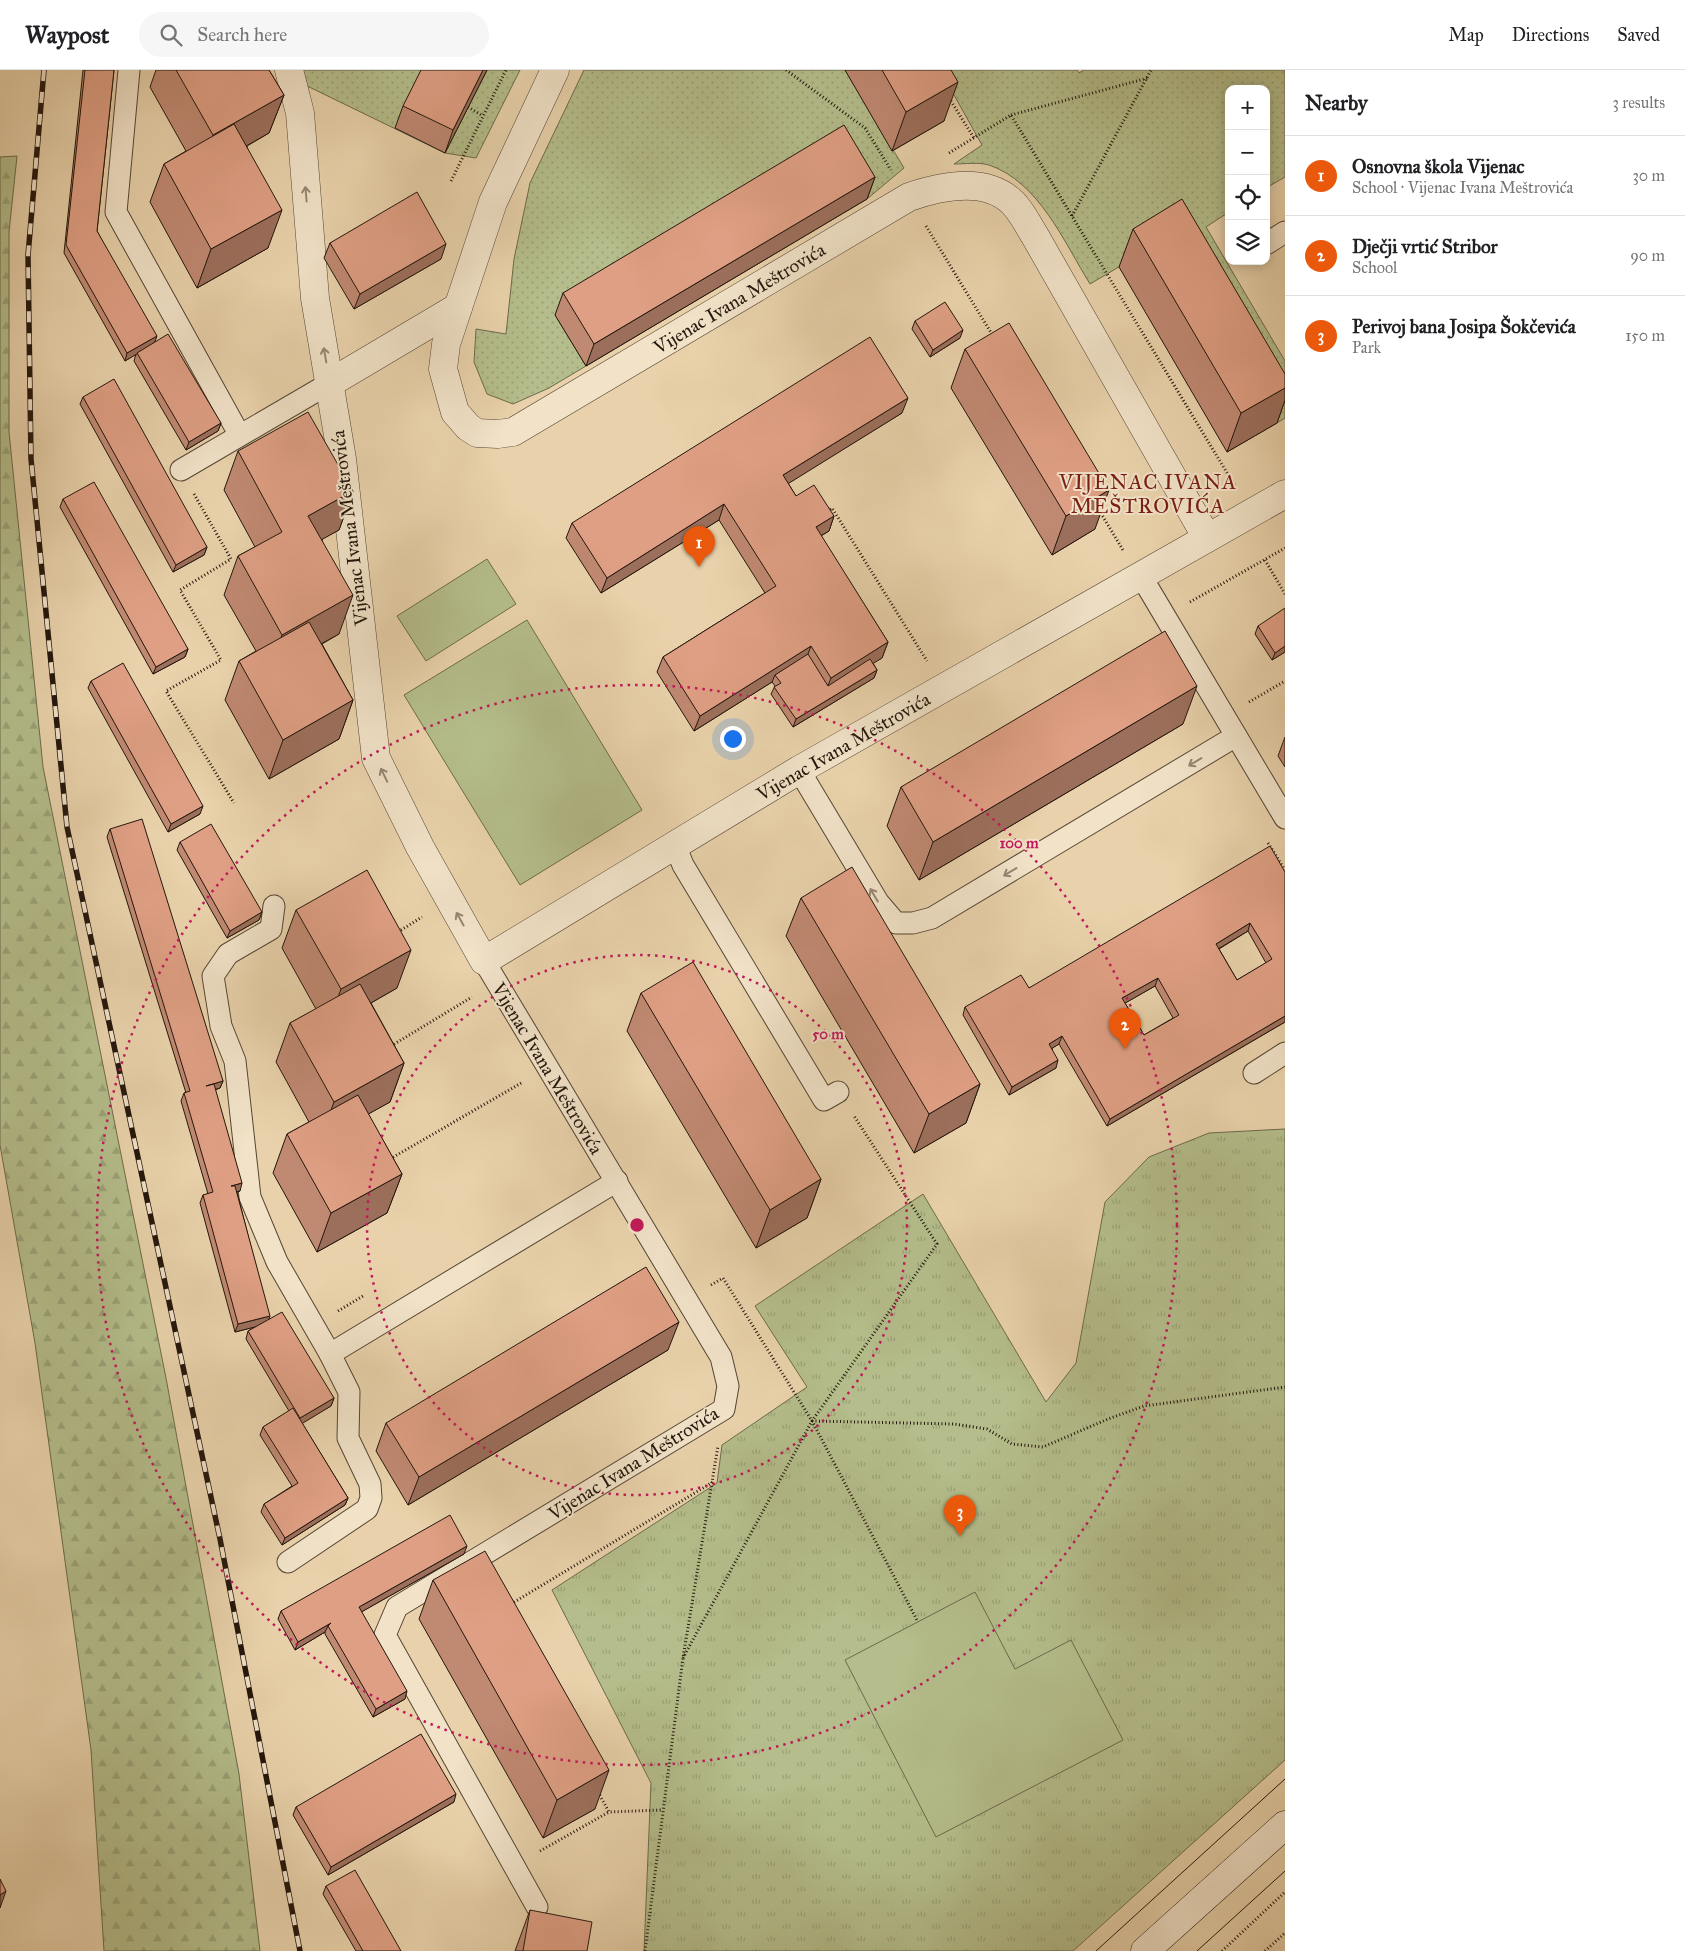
<!DOCTYPE html>
<html lang="en">
<head>
<meta charset="utf-8">
<style>
  :root { --surface:#fff; --page:#f6f6f6; --text:#202124; --muted:#757577; --line:#e0e0e0; --accent:#ea580c }
  body { margin:0; font-family:"IM FELL Great Primer",serif; background:var(--page); color:var(--text) }
  .controls { position:absolute; right:15px; top:15px; display:grid; overflow:hidden; border-radius:10px; box-shadow:0 2px 12px #0003 }
  .controls button { width:45px; height:45px; display:grid; place-items:center; padding:0; border:0; border-bottom:1px solid var(--line); background:var(--surface); color:var(--text); font:25px sans-serif }
  .you { position:absolute; left:732px; top:668px; width:18px; height:18px; margin:-12px; border:4px solid #fff; border-radius:50%; background:#1a73e8; box-shadow:0 0 0 8px #1a73e833 }
  .badge { display:grid; place-items:center; width:32px; height:32px; border-radius:50%; background:var(--accent); color:#fff; font-size:16px; font-weight:700 }
  .pin { position:absolute; translate:-50% -41px; filter:drop-shadow(0 1px 2px #0008) }
  .pin::after { content:''; position:absolute; top:26px; width:18px; height:15px; background:inherit; clip-path:polygon(0 0,100% 0,50% 100%) }
  .list { margin:0; padding:0; list-style:none }
  h2 { display:flex; justify-content:space-between; align-items:center; height:65px; margin:0; padding:0 20px; font-size:21px }
  h2 small { font-size:16px; font-weight:400; color:var(--muted) }
  .list li { display:grid; grid-template-columns:32px 1fr auto; gap:15px; align-items:center; box-sizing:border-box; height:80px; padding:0 20px; border-top:1px solid var(--line) }
  .list b { display:block; font-size:19px; white-space:nowrap }
  .list p { margin:0; font-size:16px; white-space:nowrap; color:var(--muted) }
  .list em { font-size:16px; font-style:normal; color:var(--muted) }
  .icon { flex:none; width:28px; height:28px; fill:none; stroke:currentColor; stroke-width:2; stroke-linecap:round; stroke-linejoin:round }
  .map { position:relative; flex:none; width:1285px; height:1881px; overflow:hidden }
  header { display:flex; align-items:center; gap:30px; box-sizing:border-box; height:70px; padding:0 25px; background:var(--surface); border-bottom:1px solid var(--line) }
  header strong { font-size:24px }
  nav { display:flex; gap:28px; margin-inline-start:auto; font-size:18px }
  .search { width:350px; height:45px; background:var(--page); display:flex; align-items:center; gap:12px; box-sizing:border-box; padding:0 18px; border-radius:28px; color:var(--muted); font-size:19px }
  main { display:flex }
  aside { flex:1; background:var(--surface) }
  .map>svg:first-child { display:block }
  .grass { fill:url(#grass-dots); stroke:#6c6a4c }
  .forest { fill:url(#forest-firs); stroke:#6c6a4c }
  .park { fill:url(#park-tufts); stroke:#6c6a4c }
  .garden { fill:#b4bd8b; stroke:#6c6a4c }
  .lines { fill:none; stroke-linecap:round; stroke-linejoin:round }
  .lane-casing { stroke:#544534; stroke-width:23 }
  .street-casing { stroke:#544534; stroke-width:29 }
  .secondary-casing { stroke:#23160c; stroke-width:29 }
  .path { stroke:#23160c; stroke-width:3; stroke-dasharray:1 2.5; stroke-linecap:butt }
  .lane { stroke:#f1e2c8; stroke-width:21 }
  .street { stroke:#f1e2c8; stroke-width:28 }
  .secondary { stroke:#f1e2c8; stroke-width:28 }
  .tram { stroke:#23160c; stroke-width:1 }
  .rail-casing { stroke:#23160c; stroke-width:5.5 }
  .rail { stroke:#f1e2c8; stroke-width:4; stroke-dasharray:11; stroke-linecap:butt }
  .wall { fill:#c08972; stroke:#23160c; fill-rule:evenodd }
  .shaded-wall { fill:#9c6f5c; stroke:#23160c }
  .building { fill:#df9f84; stroke:#23160c; fill-rule:evenodd }
  .oneway { stroke:#948673 }
  .ring { fill:none; stroke:#c2185b; stroke-width:2.5; stroke-dasharray:2.5 5 }
  .labels { text-anchor:middle; stroke-width:4; stroke-linejoin:round; paint-order:stroke }
  .street-label { font-size:19px; fill:#23160c; stroke:#f1e2c8 }
  .quarter-label { font-size:21px; letter-spacing:1px; fill:#7a1f14; stroke:#f1e2c8 }
  .centre { fill:#c2185b; stroke:#f1e2c8; stroke-width:2.5 }
  .ring-label { font-size:15px; text-anchor:middle; font-weight:bold; fill:#c2185b; stroke:#f1e2c8; stroke-width:4; stroke-linejoin:round; paint-order:stroke }
</style>
</head>
<body>
<header>
<strong>Waypost</strong>
<div class="search"><svg class="icon" aria-label="search" viewBox="0 0 24 24"><circle cx="10" cy="10" r="6"/><path d="M15 15l6 6"/></svg>Search here</div>
<nav><a>Map</a><a>Directions</a><a>Saved</a></nav>
</header>
<main>
<div class="map">
<svg width="1285" height="1881" viewBox="0 0 1285 1881">
  <defs>
    <pattern id="grass-dots" width="8" height="8" patternUnits="userSpaceOnUse" patternTransform="scale(1.25)"><rect width="8" height="8" fill="#b4bd8b"/><path d="M2 2h.1M6 6h.1" fill="none" stroke="#9aa277" stroke-width="1.8" stroke-linecap="round"/></pattern>
    <pattern id="forest-firs" width="22" height="20" patternUnits="userSpaceOnUse" patternTransform="scale(1.25)"><rect width="22" height="20" fill="#b4bd8b"/><path d="M5 1l3.5 6h-7zM16 11l3.5 6h-7z" fill="#9aa277"/></pattern>
    <pattern id="park-tufts" width="24" height="20" patternUnits="userSpaceOnUse" patternTransform="scale(1.25)"><rect width="24" height="20" fill="#b4bd8b"/><path d="M3 7l-1-3M5 7V3M7 7l1-3M15 17l-1-3M17 17v-4M19 17l1-3" fill="none" stroke="#9aa277"/></pattern>
  </defs>
  <rect width="100%" height="100%" fill="#e9d2ab"/>
  <filter id="stains"><feTurbulence type="fractalNoise" baseFrequency=".004" numOctaves="4"/><feColorMatrix values="0 0 0 0 .2 0 0 0 0 .09 0 0 0 0 .02 0 0 0 .5 -.17"/></filter>
  <radialGradient id="worn" r=".72"><stop offset=".6" stop-color="#630" stop-opacity="0"/><stop offset="1" stop-color="#630" stop-opacity=".3"/></radialGradient>
  <g class="grass">
    <path d="M299,0H520L476,88L445,83L303,14Z"/>
    <path d="M584,0H845L904,98L867,129L555,245L586,296L549,318L513,334L487,324L474,292L476,259L506,264L514,189L530,113Z"/>
    <path d="M940,0H1077L1079,3L1084,0H1285V107L1266,118V19H1229V142L1206,157L1285,291V348L1277,353L1168,168L1090,214C1064,172 1039,112 989,95C979,92 965,94 954,94L982,75Z"/>
  </g>
  <path class="forest" d="M17,86L9,162V362L43,697L166,1308L239,1704L260,1881H104L91,1680L35,1273L0,1075V87Z"/>
  <path class="park" d="M1285,1059V1690L1073,1881H644L651,1713L552,1520L717,1413L722,1375L807,1317L755,1236L923,1124L1046,1332L1076,1293L1105,1132L1149,1087L1209,1063Z"/>
  <g class="garden">
    <path d="M487,489L516,534L426,591L397,546Z"/>
    <path d="M527,550L642,740L520,815L404,625Z"/>
    <path d="M975,1522L1015,1599L1071,1570L1123,1670L936,1767L845,1590Z"/>
  </g>
  <g class="lines">
    <g class="lane-casing">
      <g id="lane">
        <path d="M129,0L116,142L239,364"/>
        <path d="M1266,174L1285,162"/>
        <path d="M181,400L330,313"/>
        <path d="M1141,506L1285,748"/>
        <path d="M799,700L878,832L896,853H913L932,848L1236,666"/>
        <path d="M675,775L683,795L824,1030L838,1022"/>
        <path d="M274,836L271,859L228,884L213,906L221,956L235,991L250,1127L277,1192L330,1284"/>
        <path d="M484,891L721,1287L728,1316L724,1339L397,1537L385,1565L537,1837"/>
        <path d="M1254,1003L1285,983"/>
        <path d="M288,1492L367,1439L371,1428L370,1414L348,1368L349,1322L330,1284L617,1111"/>
      </g>
    </g>
    <g class="street-casing">
      <g id="street">
        <path d="M289,0L300,43L315,228L342,389L376,688L420,777L484,891L799,700L1285,424"/>
        <path d="M555,0L493,132L446,274L443,299L455,342L468,357L477,363L498,364L513,362L909,127C941,116 986,106 1013,133C1022,142 1028,155 1035,166L1207,468"/>
        <path d="M330,313L458,237"/>
      </g>
    </g>
    <g class="secondary-casing">
      <path id="secondary" d="M1145,1881L1285,1755"/>
    </g>
    <g class="path">
      <path d="M786,0L865,58L891,100"/>
      <path d="M949,28L974,68"/>
      <path d="M468,37L483,46"/>
      <path d="M1011,45L1148,8"/>
      <path d="M949,83L1011,45L1235,416"/>
      <path d="M451,111L506,0"/>
      <path d="M1072,146L1151,0"/>
      <path d="M926,156L993,266"/>
      <path d="M194,424L231,489L180,520L221,590L166,621L234,733"/>
      <path d="M1099,440L1123,480"/>
      <path d="M827,441L832,438L927,591"/>
      <path d="M1265,490L1285,524"/>
      <path d="M1190,532L1285,478"/>
      <path d="M1249,632L1285,611"/>
      <path d="M1268,773L1285,800"/>
      <path d="M398,862L422,847"/>
      <path d="M391,976L472,927"/>
      <path d="M390,1089L523,1012"/>
      <path d="M711,1215L723,1208L812,1351L918,1552"/>
      <path d="M338,1241L363,1226"/>
      <path d="M812,1351L954,1354L987,1359L1012,1374L1043,1377L1108,1349L1144,1336L1285,1317"/>
      <path d="M511,1534L713,1412"/>
      <path d="M683,1588L812,1351L937,1174L854,1046"/>
      <path d="M598,1722L609,1742L661,1740"/>
      <path d="M540,1781L609,1742"/>
      <path d="M645,1881L683,1588L718,1376"/>
      <path d="M1222,1881L1285,1822"/>
      <path d="M1265,1881L1285,1863"/>
    </g>
    <use href="#lane" class="lane"/>
    <use href="#street" class="street"/>
    <use href="#secondary" class="secondary"/>
    <g class="tram">
      <path d="M1096,1881L1285,1709"/>
      <path d="M1197,1881L1285,1801"/>
    </g>
    <g class="rail-casing">
      <path id="rail" d="M44,0L28,185L31,389L67,757L220,1469L300,1881"/>
    </g>
    <use href="#rail" class="rail"/>
  </g>
  <g class="wall">
    <path d="M83,0H114L97,161L155,272L221,353L218,361L186,380L134,291L136,284L125,291L64,183Z"/>
    <path d="M156,0H269L284,25L269,63L247,76L268,178L197,218L150,132L164,94L186,81L150,17Z"/>
    <path d="M487,0L445,83L395,58L403,36Z"/>
    <path d="M845,0H951L944,51L892,81Z"/>
    <path d="M875,107L867,129L586,296L555,245L563,223Z"/>
    <path d="M1133,159L1285,304V330L1277,353L1227,382L1119,197Z"/>
    <path d="M330,173L441,189L354,239L324,188Z"/>
    <path d="M915,251L960,268L930,287L912,259Z"/>
    <path d="M965,279L1095,459L1052,485L951,318Z"/>
    <path d="M83,327L207,477L204,485L173,502L80,334Z"/>
    <path d="M902,343L788,413L796,426L834,446L829,461L821,466L888,572L882,588L873,593L877,600L874,608L793,657L771,624L775,616L772,612L694,661L657,602L663,587L765,523L719,450L601,523L566,468L572,453Z"/>
    <path d="M238,381L353,421L339,460L322,469L339,564L322,574L353,630L339,669L269,709L225,630L239,591L256,581L224,525L238,486L255,477L224,420Z"/>
    <path d="M63,429L188,579L185,587L153,604L60,437Z"/>
    <path d="M1258,556L1285,582L1272,590L1255,564Z"/>
    <path d="M91,611L200,744L168,762L88,618Z"/>
    <path d="M1183,654L919,810L887,756L901,717Z"/>
    <path d="M1285,667V697L1278,686Z"/>
    <path d="M110,759L223,1011L220,1018L215,1020L240,1121L237,1122L269,1249L334,1328L331,1336L302,1353L348,1428L345,1435L282,1475L261,1442L264,1434L292,1416L260,1365L263,1357L289,1341L246,1269L248,1261L258,1256L235,1262L200,1133L203,1125L208,1124L181,1031L184,1023H186L107,767Z"/>
    <path d="M180,772L262,842L259,850L227,868L177,780Z"/>
    <path d="M1285,802V952L1107,1056L1059,974L1052,978L1056,998L1009,1025L963,945L965,937L1029,918ZM1248,861L1266,893L1237,910L1219,879ZM1155,916L1173,948L1144,965L1125,933Z"/>
    <path d="M801,828L980,1014L966,1053L914,1083L786,866Z"/>
    <path d="M296,840L397,918L371,933L404,993L390,1032L368,1044L402,1104L387,1143L317,1182L273,1103L287,1064L309,1052L276,992L290,953L316,939L282,878Z"/>
    <path d="M641,923L821,1109L807,1148L756,1178L627,961Z"/>
    <path d="M668,1280L408,1435L376,1381L386,1353Z"/>
    <path d="M464,1484L361,1542L405,1629L373,1647L325,1564V1562L295,1580L278,1549L281,1541Z"/>
    <path d="M433,1510L595,1739L543,1768L419,1549Z"/>
    <path d="M454,1732L328,1805L293,1745L296,1737Z"/>
    <path d="M326,1816L401,1881H356L323,1824Z"/>
    <path d="M530,1840L587,1881H515Z"/>
  </g>
  <g class="shaded-wall">
    <path d="M483,0H487L445,83L453,60Z"/>
    <path d="M958,12L944,51L892,81L906,42Z"/>
    <path d="M284,25L269,63L199,103L213,65Z"/>
    <path d="M875,107L867,129L586,296L594,274Z"/>
    <path d="M282,140L268,178L197,218L211,179Z"/>
    <path d="M446,174L441,189L354,239L360,224Z"/>
    <path d="M963,260L960,268L930,287L933,280Z"/>
    <path d="M157,266L154,274L125,291L127,283Z"/>
    <path d="M1285,318V330L1277,353L1227,382L1241,343Z"/>
    <path d="M908,328L902,343L778,420L783,405Z"/>
    <path d="M221,353L218,361L186,380L189,372Z"/>
    <path d="M1109,420L1095,459L1052,485L1066,446Z"/>
    <path d="M353,421L339,460L294,485L308,446Z"/>
    <path d="M724,434L719,450L601,523L607,508Z"/>
    <path d="M834,446L829,461L810,472L816,457Z"/>
    <path d="M207,477L204,485L173,502L176,495Z"/>
    <path d="M353,525L339,564L268,603L282,565Z"/>
    <path d="M888,572L882,588L825,623L831,608Z"/>
    <path d="M811,576L805,592L775,605L772,612L694,661L700,646Z"/>
    <path d="M1285,576V582L1272,590L1275,583Z"/>
    <path d="M188,579L185,587L153,604L156,597Z"/>
    <path d="M877,600L874,608L793,657L796,649Z"/>
    <path d="M1197,616L1183,654L919,810L933,772Z"/>
    <path d="M353,630L339,669L269,709L283,670Z"/>
    <path d="M203,736L200,744L168,762L171,754Z"/>
    <path d="M262,842L259,850L227,868L230,861Z"/>
    <path d="M1250,853L1248,861L1213,882L1216,874Z"/>
    <path d="M411,880L397,918L327,958L341,919Z"/>
    <path d="M1158,908L1155,916L1120,936L1122,928Z"/>
    <path d="M1285,946V952L1107,1056L1110,1049Z"/>
    <path d="M1062,966L1059,974L1046,982L1049,974Z"/>
    <path d="M1058,990L1056,998L1009,1025L1012,1017Z"/>
    <path d="M404,993L390,1032L320,1071L334,1032Z"/>
    <path d="M223,1011L220,1018L203,1023L206,1016Z"/>
    <path d="M980,1014L966,1053L914,1083L929,1044Z"/>
    <path d="M402,1104L387,1143L317,1182L331,1143Z"/>
    <path d="M821,1109L807,1148L756,1178L770,1140Z"/>
    <path d="M242,1113L240,1121L228,1124L231,1116Z"/>
    <path d="M270,1246L267,1254L235,1262L238,1254Z"/>
    <path d="M679,1252L668,1280L408,1435L419,1407Z"/>
    <path d="M334,1328L331,1336L298,1356L300,1348Z"/>
    <path d="M348,1428L345,1435L282,1475L285,1468Z"/>
    <path d="M467,1476L464,1484L356,1545L359,1537Z"/>
    <path d="M331,1553L328,1556L325,1562L295,1580L298,1572Z"/>
    <path d="M407,1621L405,1629L373,1647L376,1639Z"/>
    <path d="M609,1700L595,1739L543,1768L557,1730Z"/>
    <path d="M456,1724L454,1732L328,1805L331,1797Z"/>
    <path d="M6,1821L0,1838V1825Z"/>
  </g>
  <g class="building">
    <path d="M85,0H114L97,161L157,266L127,283L66,175Z"/>
    <path d="M176,0H269L284,25L213,65Z"/>
    <path d="M421,0H483L453,60L403,36Z"/>
    <path d="M882,0H951L958,12L906,42Z"/>
    <path d="M234,54L282,140L211,179L164,94Z"/>
    <path d="M844,55L875,107L594,274L563,223Z"/>
    <path d="M417,122L446,174L360,224L330,173Z"/>
    <path d="M1182,129L1285,304V318L1241,343L1133,159Z"/>
    <path d="M945,232L963,260L933,280L915,251Z"/>
    <path d="M1009,253L1109,420L1066,446L965,279Z"/>
    <path d="M168,264L221,353L189,372L137,283Z"/>
    <path d="M870,267L908,328L783,405L796,426L814,415L834,446L816,457L888,572L831,608L811,576L700,646L663,587L776,516L724,434L607,508L572,453Z"/>
    <path d="M114,309L207,477L176,495L83,327Z"/>
    <path d="M308,342L353,421L308,446L353,525L282,565L238,486L282,462L238,381Z"/>
    <path d="M94,412L188,579L156,597L63,429Z"/>
    <path d="M1285,538V576L1275,583L1258,556Z"/>
    <path d="M309,552L353,630L283,670L239,591Z"/>
    <path d="M1165,561L1197,616L933,772L901,717Z"/>
    <path d="M808,584L828,616L870,589L877,600L796,649L774,617L781,613L775,605Z"/>
    <path d="M123,593L203,736L171,754L91,611Z"/>
    <path d="M142,749L223,1011L206,1016L214,1014L242,1113L231,1116H235L270,1246L238,1254L203,1125L213,1122L184,1023L190,1021L110,759Z"/>
    <path d="M211,754L262,842L230,861L180,772Z"/>
    <path d="M1270,776L1285,802V946L1110,1049L1062,966L1049,974L1058,990L1012,1017L965,937L1021,905L1029,918ZM1250,853L1272,889L1237,910L1216,874ZM1158,908L1179,945L1144,965L1122,928Z"/>
    <path d="M852,797L980,1014L929,1044L801,828Z"/>
    <path d="M367,800L411,880L341,919L296,840Z"/>
    <path d="M693,892L821,1109L770,1140L641,923Z"/>
    <path d="M360,914L404,993L334,1032L290,953Z"/>
    <path d="M358,1025L402,1104L331,1143L287,1064Z"/>
    <path d="M646,1197L679,1252L419,1407L386,1353Z"/>
    <path d="M282,1242L334,1328L300,1348L248,1261Z"/>
    <path d="M293,1338L348,1428L285,1468L264,1434L298,1413L263,1357Z"/>
    <path d="M450,1445L467,1476L359,1537L407,1621L376,1639L328,1556L331,1553L298,1572L281,1541Z"/>
    <path d="M485,1481L609,1700L557,1730L433,1510Z"/>
    <path d="M421,1664L456,1724L331,1797L296,1737Z"/>
    <path d="M355,1800L401,1881H363L326,1816Z"/>
    <path d="M0,1809L6,1821L0,1825Z"/>
    <path d="M530,1840L592,1852L587,1881H523Z"/>
  </g>
  <defs><path id="oneway-shaft" d="M-6 0H5M1.5-3L5.5 0L1.5 3" fill="none" stroke-width="1.6" stroke-linecap="round" stroke-linejoin="round" transform="scale(1.25)"/></defs>
  <g class="oneway">
    <use href="#oneway-shaft" transform="translate(306 124) rotate(-95)"/>
    <use href="#oneway-shaft" transform="translate(325 285) rotate(-100)"/>
    <use href="#oneway-shaft" transform="translate(1195 692) rotate(149)"/>
    <use href="#oneway-shaft" transform="translate(384 705) rotate(-116)"/>
    <use href="#oneway-shaft" transform="translate(1010 802) rotate(149)"/>
    <use href="#oneway-shaft" transform="translate(874 825) rotate(-121)"/>
    <use href="#oneway-shaft" transform="translate(460 849) rotate(-119)"/>
  </g>
  <g class="ring">
    <circle cx="637" cy="1155" r="270"/>
    <circle cx="637" cy="1155" r="540"/>
  </g>
  <g class="labels">
    <g class="street-label">
      <text transform="translate(739 228) rotate(-31)" y="7">Vijenac Ivana Meštrovića</text>
      <text transform="translate(349 458) rotate(-97)" y="7">Vijenac Ivana Meštrovića</text>
      <text transform="translate(843 676) rotate(-30)" y="7">Vijenac Ivana Meštrovića</text>
      <text transform="translate(548 998) rotate(59)" y="7">Vijenac Ivana Meštrovića</text>
      <text transform="translate(633 1393) rotate(-32)" y="7">Vijenac Ivana Meštrovića</text>
    </g>
    <g class="quarter-label">
      <text x="1148" y="419">VIJENAC IVANA<tspan x="1148" dy="24">MEŠTROVIĆA</tspan></text>
    </g>
  </g>
  <circle cx="637" cy="1155" r="8" class="centre"/>
  <g class="ring-label">
    <text x="1019" y="778">100 m</text>
    <text x="828" y="969">50 m</text>
  </g>
  <rect width="100%" height="100%" filter="url(#stains)"/>
  <rect width="100%" height="100%" fill="url(#worn)"/>
</svg>
<div class="controls">
<button>+</button>
<button>−</button>
<button><svg class="icon" aria-label="locate" viewBox="0 0 24 24"><circle cx="12" cy="12" r="6"/><path d="M12 2v4M12 18v4M2 12h4M18 12h4"/></svg></button>
<button><svg class="icon" aria-label="layers" viewBox="0 0 24 24"><path d="M12 4l9 5-9 5-9-5zM3 14l9 5 9-5"/></svg></button>
</div>
<div class="you"></div>
<div class="pin badge" style="left:699px;top:497px">1</div>
<div class="pin badge" style="left:1125px;top:979px">2</div>
<div class="pin badge" style="left:960px;top:1466px">3</div>
</div>
<aside>
<h2>Nearby<small>3 results</small></h2>
<ul class="list">
<li><span class="badge">1</span><div><b>Osnovna škola Vijenac</b><p>School · Vijenac Ivana Meštrovića</p></div><em>30 m</em></li>
<li><span class="badge">2</span><div><b>Dječji vrtić Stribor</b><p>School</p></div><em>90 m</em></li>
<li><span class="badge">3</span><div><b>Perivoj bana Josipa Šokčevića</b><p>Park</p></div><em>150 m</em></li>
</ul>
</aside>
</main>
</body>
</html>
